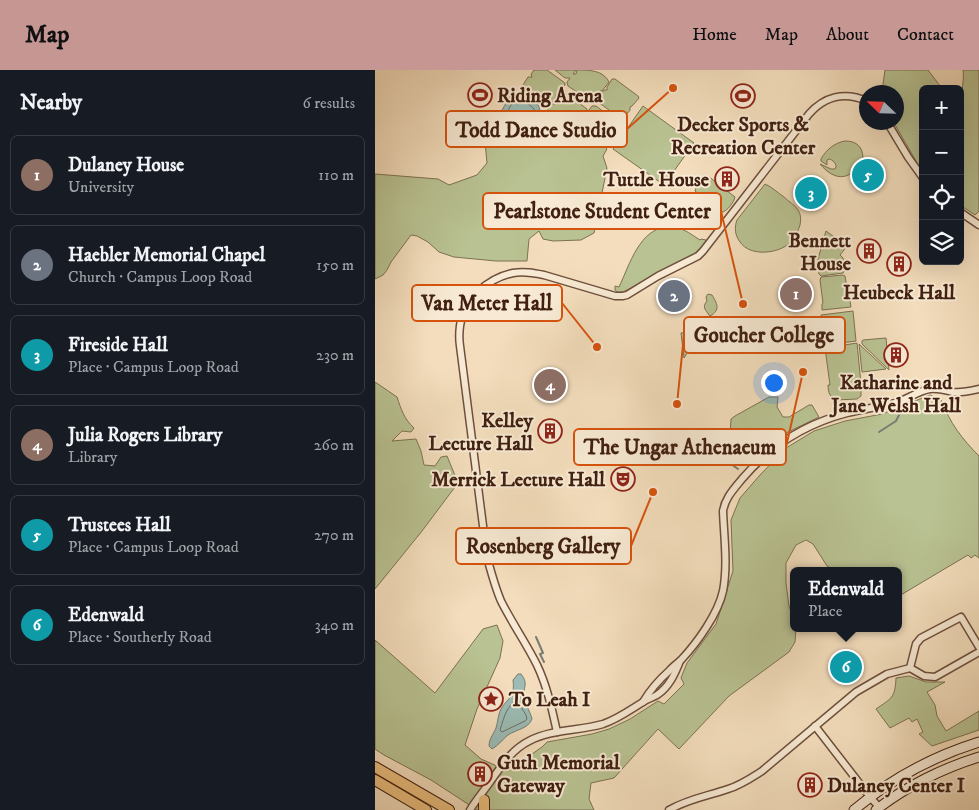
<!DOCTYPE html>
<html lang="en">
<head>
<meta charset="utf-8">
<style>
  :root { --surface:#171b24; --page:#242831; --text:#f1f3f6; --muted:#9ea1a6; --line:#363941; --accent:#c59692 }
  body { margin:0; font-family:"IM FELL DW Pica",serif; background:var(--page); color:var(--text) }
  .controls { position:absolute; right:15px; top:15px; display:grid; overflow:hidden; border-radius:8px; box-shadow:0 5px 20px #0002 }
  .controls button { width:45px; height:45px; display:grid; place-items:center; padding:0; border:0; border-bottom:1px solid var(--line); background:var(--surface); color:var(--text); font:25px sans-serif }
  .compass { position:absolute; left:484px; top:15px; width:45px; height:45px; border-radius:50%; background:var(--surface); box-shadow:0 5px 20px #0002; rotate:293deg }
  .you { position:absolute; left:398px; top:312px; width:18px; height:18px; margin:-12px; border:4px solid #fff; border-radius:50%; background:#1a73e8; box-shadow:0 0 0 8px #1a73e833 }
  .badge { display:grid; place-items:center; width:32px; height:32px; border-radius:50%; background:var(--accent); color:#fff; font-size:16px; font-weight:700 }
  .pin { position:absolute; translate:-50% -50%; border:2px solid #fff; box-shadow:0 1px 5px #0006 }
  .popup { position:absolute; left:415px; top:497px; width:112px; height:65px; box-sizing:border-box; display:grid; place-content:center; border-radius:8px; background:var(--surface); filter:drop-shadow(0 1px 4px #0005); font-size:16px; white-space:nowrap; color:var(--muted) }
  .popup b { font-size:19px; color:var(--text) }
  .popup::after { content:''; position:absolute; left:50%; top:100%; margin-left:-10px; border:10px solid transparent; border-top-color:var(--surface) }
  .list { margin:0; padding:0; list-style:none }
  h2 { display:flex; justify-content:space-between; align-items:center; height:65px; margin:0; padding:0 20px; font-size:21px }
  h2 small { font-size:16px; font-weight:400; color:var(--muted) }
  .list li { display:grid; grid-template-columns:32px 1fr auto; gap:15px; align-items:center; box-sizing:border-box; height:80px; margin:0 10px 10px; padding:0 10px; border:1px solid var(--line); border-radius:8px }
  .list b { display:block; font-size:19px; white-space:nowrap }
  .list p { margin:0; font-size:16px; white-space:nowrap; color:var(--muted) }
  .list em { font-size:16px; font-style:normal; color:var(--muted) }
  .icon { flex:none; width:28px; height:28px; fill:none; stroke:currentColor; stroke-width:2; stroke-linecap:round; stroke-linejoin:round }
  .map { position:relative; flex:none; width:604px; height:740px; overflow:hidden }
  header { display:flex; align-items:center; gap:30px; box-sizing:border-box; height:70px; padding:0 25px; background:var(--accent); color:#111 }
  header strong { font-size:24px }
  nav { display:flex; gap:28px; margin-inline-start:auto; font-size:18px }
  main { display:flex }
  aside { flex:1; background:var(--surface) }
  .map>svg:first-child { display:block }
  .green { fill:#b9c292; stroke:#7d7152 }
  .water { fill:#9bbbb4; stroke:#777d73 }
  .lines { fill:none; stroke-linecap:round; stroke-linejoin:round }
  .shore { stroke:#6e6e63; stroke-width:1 }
  .stream { stroke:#777d73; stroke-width:2 }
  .minor-casing { stroke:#6e4f3c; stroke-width:9 }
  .secondary-casing { stroke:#412012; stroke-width:11 }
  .primary-casing { stroke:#412012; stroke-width:12 }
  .minor { stroke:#f7e9d3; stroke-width:6 }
  .secondary { stroke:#f7e9d3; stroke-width:9 }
  .primary { stroke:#eabe7e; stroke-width:10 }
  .labels { text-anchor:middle; stroke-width:4; stroke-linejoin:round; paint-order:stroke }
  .poi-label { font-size:20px; font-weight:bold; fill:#412012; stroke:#f7e9d3; text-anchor:start }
  .leader { fill:none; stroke:#d7530d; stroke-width:2 }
  .callout-dot { fill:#d7530d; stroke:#f7e9d3; stroke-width:2 }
  .callout { fill:#f7e9d3; stroke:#d7530d; stroke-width:2 }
  .callout-label { font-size:21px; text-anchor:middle; font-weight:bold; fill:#412012 }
</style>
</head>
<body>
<header>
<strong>Map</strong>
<nav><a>Home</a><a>Map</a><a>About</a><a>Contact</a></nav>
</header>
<main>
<aside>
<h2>Nearby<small>6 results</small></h2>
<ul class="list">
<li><span class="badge" style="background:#8d6e63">1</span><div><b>Dulaney House</b><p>University</p></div><em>110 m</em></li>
<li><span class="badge" style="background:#6b7280">2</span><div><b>Haebler Memorial Chapel</b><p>Church · Campus Loop Road</p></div><em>150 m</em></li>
<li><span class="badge" style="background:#0f9aa8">3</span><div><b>Fireside Hall</b><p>Place · Campus Loop Road</p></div><em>230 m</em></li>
<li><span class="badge" style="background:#8d6e63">4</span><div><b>Julia Rogers Library</b><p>Library</p></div><em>260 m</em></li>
<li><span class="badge" style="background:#0f9aa8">5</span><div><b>Trustees Hall</b><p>Place · Campus Loop Road</p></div><em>270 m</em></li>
<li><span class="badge" style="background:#0f9aa8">6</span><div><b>Edenwald</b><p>Place · Southerly Road</p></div><em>340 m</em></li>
</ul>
</aside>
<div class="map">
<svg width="604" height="740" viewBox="0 0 604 740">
  <rect width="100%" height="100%" fill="#f3ddbc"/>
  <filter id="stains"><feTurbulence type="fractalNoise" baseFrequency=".004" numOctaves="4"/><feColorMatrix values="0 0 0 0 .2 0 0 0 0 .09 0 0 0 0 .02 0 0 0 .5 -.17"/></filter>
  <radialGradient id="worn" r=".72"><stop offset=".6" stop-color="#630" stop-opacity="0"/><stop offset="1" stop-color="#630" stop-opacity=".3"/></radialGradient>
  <g class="green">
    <path d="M159,0H172L190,13V15L183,24H181V27L175,35L170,34L148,19V15L153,7H157L156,4Z"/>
    <path d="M180,0H201L198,4H201L202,0C214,0 228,0 234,12L227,21H225V24L219,32H216L193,16L192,12L195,8H190Z"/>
    <path d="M510,0H553L565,16L570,19H548V101L545,98L519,53L522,52V22H507Z"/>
    <path d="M588,0H604V141L600,145L585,135V24C588,20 589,6 588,0Z"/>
    <path d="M237,9H240L263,26L264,28L257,36L255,37V40L249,48H245L223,32V28L229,20H232V17Z"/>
    <path d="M189,22L212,39V42L205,50H203V53L197,61L195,62L172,46L171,42L177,34H180V31L186,23Z"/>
    <path d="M217,36H221L244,53V55L237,64H235V67L229,75H225L203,59V55L209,47H212L211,44Z"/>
    <path d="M268,36L319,73L289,115L238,79Z"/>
    <path d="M119,45L135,61L145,63L155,60L185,66L223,77L229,76L232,79L228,86L232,98L219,163L206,170L178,171L168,169L164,161L154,169L152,191H121L79,187L64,182L53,172L42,166L36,165L16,192L12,200L8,205L0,209V104L63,109L74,115L102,105L112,93L109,61Z"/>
    <path d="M470,71C482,71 488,77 488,89C477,110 461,113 445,94L456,99H460L461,97C461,93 458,90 454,89L452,90V95L446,91V89C451,80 459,73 470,71Z"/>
    <path d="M333,106L360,127C359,132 353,140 348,142L345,141L320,121L321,118L330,107Z"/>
    <path d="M390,114C397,117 403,123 409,127C413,131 420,135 423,140C426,144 426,150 425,155C423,161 421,167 416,172C404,184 375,187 365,172C360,165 359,158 362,150Z"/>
    <path d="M294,156C307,157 314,163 325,170L326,169L331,170L330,174L323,182L252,220C247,222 244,224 240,220V216L244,217C255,194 264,159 294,156Z"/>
    <path d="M451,161L472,176L465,185L468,188L470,201L468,203L446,206L444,204L443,189Z"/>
    <path d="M468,205L470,206L474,230L475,231L476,237L447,240V234L448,233L445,210L446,207Z"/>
    <path d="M333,224L337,225C342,233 346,240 335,246L334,245C330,239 327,237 332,231L331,227Z"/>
    <path d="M478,241L481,271L450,275L446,245Z"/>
    <path d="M329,260L317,275L309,288L306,263Z"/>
    <path d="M511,268L514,300L487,274V271L488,270Z"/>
    <path d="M482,273L486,314V326L482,329L461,330C455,328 453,322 453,315H455L450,278Z"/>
    <path d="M484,274L511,299L487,302Z"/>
    <path d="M0,312L22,327C26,339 29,349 39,358L36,362L27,361L17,371L41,369L46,381L49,395L60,396L66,387L72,386L83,413L47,461L0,519Z"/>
    <path d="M555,325L567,331C574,352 588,370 604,386V488L600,485L596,488L593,485L524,526V501H460L452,496L438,474L431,470L421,475L411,493V513L414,536L418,546V558H421L420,572L414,582L354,626L304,679L283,659L239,708L216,713L214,729L219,740H102L56,710L9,685L0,679V570L60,623L108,559L122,555L128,571L125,588L102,639L90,675L106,689L133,701L167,677L172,672L217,664L234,659L255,649L283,631L289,634L309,614L306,608L312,593L341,554L358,501L356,450L365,428L385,405L411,378L439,361L470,351L507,344Z"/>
    <path d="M394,327H403L402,337L408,347H414L434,335H437L444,347L403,367L385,379L371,393L358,388L354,382L356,349L360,346Z"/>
    <path d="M534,606L551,612H570L552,622L560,635L562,646L571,661L604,641V660L557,676L544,664L548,662L542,649L537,652L534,648L515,658L501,639C517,628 520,628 521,608Z"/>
  </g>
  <g class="water">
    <path d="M136,25H150L164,36L166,48C159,61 148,63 135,61L131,56L127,40Z"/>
    <path d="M143,604H146C153,613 149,615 149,624C149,634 155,640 157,649C153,659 142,659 133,665C128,669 124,675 117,679L114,676C114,669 118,665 121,658C123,652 123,644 126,639C134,626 140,628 138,610Z"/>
  </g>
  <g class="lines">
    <g class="shore">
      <path d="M139,30H149L159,39L161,48C156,54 141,64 135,54C133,50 133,45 133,41Z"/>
      <path d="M142,628L145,630L146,637L151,645L152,649L150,651L127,662L125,660C130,644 131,639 142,628Z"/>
    </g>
    <g class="stream">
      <path d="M504,362L521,351L525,343"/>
      <path d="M356,394L363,399"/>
      <path d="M161,567L168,583L165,584L169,592"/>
    </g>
    <g class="minor-casing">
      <g id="minor">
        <path d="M512,52L533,87L548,108"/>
        <path d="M585,142L604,155"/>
        <path d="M535,598L541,574L546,568L586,547L604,577"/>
        <path d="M268,632C275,620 285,609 295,600C298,596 303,593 306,590C322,573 343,544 348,521C353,495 349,467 348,441C350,428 359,419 367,409C395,376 430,354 472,343C488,339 504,337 520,333C531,330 545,320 555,319C562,318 570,320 578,322C587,323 595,321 604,319"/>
        <path d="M440,656L495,727L504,737"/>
        <path d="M182,662C177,639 172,616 162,595C151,573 137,553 126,531C120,517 116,502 112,487L85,276C84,269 84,263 85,256C88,230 113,208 138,203C149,201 159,203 169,205L240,226H248L252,225L283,206L323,186L328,181L434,44C449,27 469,21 492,31"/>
        <path d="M95,740C101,730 108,722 115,712C126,697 136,680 154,671C176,659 204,661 228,654C243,649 255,640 268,632C272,629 277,628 282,625C294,617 300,604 305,591"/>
        <path d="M294,740C313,729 333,726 353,719C366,715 376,708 387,701L481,622L512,604L535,598L549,606L560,607L604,582"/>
      </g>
    </g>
    <g class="secondary-casing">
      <g id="secondary">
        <path d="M479,740C517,708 556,687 604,672"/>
        <path d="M501,740C530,717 568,698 604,687"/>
      </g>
    </g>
    <g class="primary-casing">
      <g id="primary">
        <path d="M0,697L74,740"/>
        <path d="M0,710L51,740"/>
        <path d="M109,730V740"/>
      </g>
    </g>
    <use href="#minor" class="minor"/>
    <use href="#secondary" class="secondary"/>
    <use href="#primary" class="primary"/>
  </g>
  <defs>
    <g id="stadium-ring" transform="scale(1.25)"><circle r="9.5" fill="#f7e9d3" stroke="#8f2418" stroke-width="1.5"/><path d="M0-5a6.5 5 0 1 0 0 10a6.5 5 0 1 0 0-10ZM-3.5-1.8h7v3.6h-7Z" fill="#8f2418"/></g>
    <g id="building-ring" transform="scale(1.25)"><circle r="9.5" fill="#f7e9d3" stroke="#8f2418" stroke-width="1.5"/><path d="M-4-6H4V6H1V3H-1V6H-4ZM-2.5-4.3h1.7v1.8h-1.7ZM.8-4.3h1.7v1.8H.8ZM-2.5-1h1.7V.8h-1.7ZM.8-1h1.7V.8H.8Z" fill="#8f2418"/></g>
    <g id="theatre-ring" transform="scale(1.25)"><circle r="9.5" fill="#f7e9d3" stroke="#8f2418" stroke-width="1.5"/><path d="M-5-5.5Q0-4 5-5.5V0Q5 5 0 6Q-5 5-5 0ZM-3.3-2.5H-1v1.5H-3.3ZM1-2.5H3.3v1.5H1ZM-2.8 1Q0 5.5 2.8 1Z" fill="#8f2418"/></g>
    <g id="sight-ring" transform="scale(1.25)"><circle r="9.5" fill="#f7e9d3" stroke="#8f2418" stroke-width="1.5"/><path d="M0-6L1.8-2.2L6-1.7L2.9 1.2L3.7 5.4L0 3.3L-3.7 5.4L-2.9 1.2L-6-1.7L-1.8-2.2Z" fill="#8f2418"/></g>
  </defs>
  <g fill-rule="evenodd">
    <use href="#stadium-ring" x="105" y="25"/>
    <use href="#stadium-ring" x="368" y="26"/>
    <use href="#building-ring" x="352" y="109"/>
    <use href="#building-ring" x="494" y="181"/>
    <use href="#building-ring" x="524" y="194"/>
    <use href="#building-ring" x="521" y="285"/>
    <use href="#building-ring" x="175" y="361"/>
    <use href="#theatre-ring" x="248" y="409"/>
    <use href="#sight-ring" x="116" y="629"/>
    <use href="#building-ring" x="105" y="704"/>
    <use href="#building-ring" x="435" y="715"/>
  </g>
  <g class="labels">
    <g class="poi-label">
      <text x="122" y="32">Riding Arena</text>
      <text x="368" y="61" text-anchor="middle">Decker Sports &amp;<tspan x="368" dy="23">Recreation Center</tspan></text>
      <text x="334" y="116" text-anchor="end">Tuttle House</text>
      <text x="476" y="177" text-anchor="end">Bennett<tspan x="476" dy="23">House</tspan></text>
      <text x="524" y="229" text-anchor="middle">Heubeck Hall</text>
      <text x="521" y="319" text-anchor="middle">Katharine and<tspan x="521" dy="23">Jane Welsh Hall</tspan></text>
      <text x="158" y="357" text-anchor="end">Kelley<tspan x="158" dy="23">Lecture Hall</tspan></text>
      <text x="230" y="416" text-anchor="end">Merrick Lecture Hall</text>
      <text x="134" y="636">To Leah I</text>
      <text x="122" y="699">Guth Memorial<tspan x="122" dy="23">Gateway</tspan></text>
      <text x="452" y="722">Dulaney Center I</text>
    </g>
  </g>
  <path class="leader" d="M298 18L252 59M368 234L346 141M222 277L187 233M302 334L309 265M428 302L411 377M278 422L256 476"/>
  <g class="callout-dot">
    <circle cx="298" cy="18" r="5"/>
    <circle cx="368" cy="234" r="5"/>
    <circle cx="222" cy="277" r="5"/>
    <circle cx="302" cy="334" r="5"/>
    <circle cx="428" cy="302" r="5"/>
    <circle cx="278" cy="422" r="5"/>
  </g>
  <g class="callout">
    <rect x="71" y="41" width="181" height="36" rx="5"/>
    <rect x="108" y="123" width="238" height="36" rx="5"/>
    <rect x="37" y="215" width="150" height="36" rx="5"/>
    <rect x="309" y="247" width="161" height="36" rx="5"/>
    <rect x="199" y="359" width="212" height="36" rx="5"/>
    <rect x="81" y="458" width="175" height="36" rx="5"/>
  </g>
  <g class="callout-label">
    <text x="161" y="67">Todd Dance Studio</text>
    <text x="227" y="148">Pearlstone Student Center</text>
    <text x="112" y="240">Van Meter Hall</text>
    <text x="389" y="272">Goucher College</text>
    <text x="305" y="384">The Ungar Athenaeum</text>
    <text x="168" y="483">Rosenberg Gallery</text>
  </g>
  <rect width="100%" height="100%" filter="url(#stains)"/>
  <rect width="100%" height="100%" fill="url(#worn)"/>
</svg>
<div class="controls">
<button>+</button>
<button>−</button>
<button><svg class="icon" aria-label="locate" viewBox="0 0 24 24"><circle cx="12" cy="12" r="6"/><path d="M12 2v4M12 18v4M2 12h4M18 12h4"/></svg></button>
<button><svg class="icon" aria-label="layers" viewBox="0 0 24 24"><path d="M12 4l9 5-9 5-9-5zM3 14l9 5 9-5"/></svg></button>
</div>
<svg class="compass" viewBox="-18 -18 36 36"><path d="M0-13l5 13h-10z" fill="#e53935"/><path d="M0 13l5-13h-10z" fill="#9ea1a6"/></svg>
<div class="you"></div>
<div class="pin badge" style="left:421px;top:224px;background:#8d6e63">1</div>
<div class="pin badge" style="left:299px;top:226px;background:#6b7280">2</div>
<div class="pin badge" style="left:436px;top:123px;background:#0f9aa8">3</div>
<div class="pin badge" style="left:175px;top:315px;background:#8d6e63">4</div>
<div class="pin badge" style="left:493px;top:105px;background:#0f9aa8">5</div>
<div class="pin badge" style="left:471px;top:597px;background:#0f9aa8">6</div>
<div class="popup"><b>Edenwald</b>Place</div>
</div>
</main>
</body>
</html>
